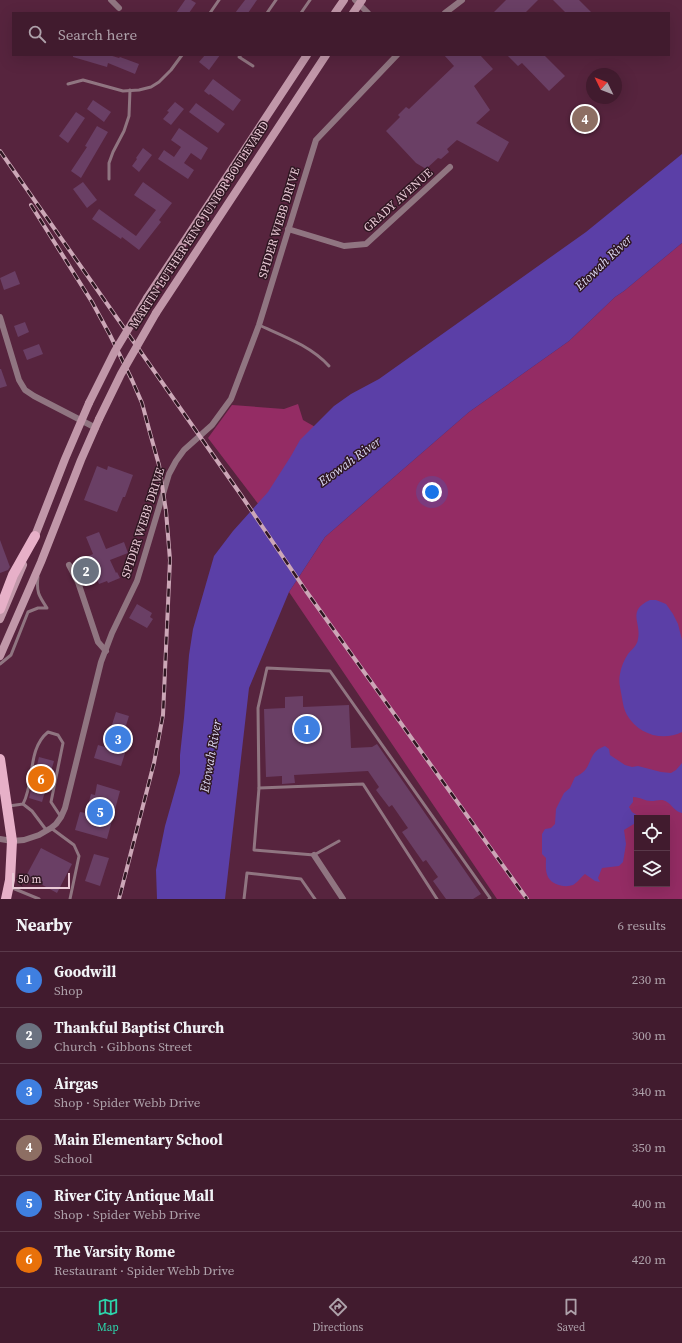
<!DOCTYPE html>
<html lang="en">
<head>
<meta charset="utf-8">
<style>
  :root { --surface:#411b2e; --page:#482436; --text:#f1f3f6; --muted:#aea1aa; --line:#5a394a; --accent:#2cd5ab }
  body { margin:0; font-family:"Source Serif 4",serif; background:var(--page); color:var(--text) }
  .controls { position:absolute; right:12px; bottom:12px; display:grid; overflow:hidden; border-radius:0px; box-shadow:0 4px 16px #0002 }
  .controls button { width:36px; height:36px; display:grid; place-items:center; padding:0; border:0; border-bottom:1px solid var(--line); background:var(--surface); color:var(--text); font:20px sans-serif }
  .compass { position:absolute; left:586px; top:68px; width:36px; height:36px; border-radius:50%; background:var(--surface); box-shadow:0 4px 16px #0002; rotate:313deg }
  .scale { position:absolute; left:12px; bottom:10px; width:58px; box-sizing:border-box; padding-left:4px; border:2px solid #ebcad7; border-top:0; font-size:11px; line-height:14px; white-space:nowrap; color:#ebcad7; -webkit-text-stroke:3px #2f1722; paint-order:stroke }
  .you { position:absolute; left:432px; top:492px; width:14px; height:14px; margin:-10px; border:3px solid #fff; border-radius:50%; background:#1a73e8; box-shadow:0 0 0 6px #1a73e833 }
  .badge { display:grid; place-items:center; width:26px; height:26px; border-radius:50%; background:var(--accent); color:#fff; font-size:13px; font-weight:700 }
  .pin { position:absolute; translate:-50% -50%; border:2px solid #fff; box-shadow:0 1px 4px #0006 }
  .list { margin:0; padding:0; list-style:none }
  h2 { display:flex; justify-content:space-between; align-items:center; height:52px; margin:0; padding:0 16px; font-size:17px }
  h2 small { font-size:13px; font-weight:400; color:var(--muted) }
  .list li { display:grid; grid-template-columns:26px 1fr auto; gap:12px; align-items:center; box-sizing:border-box; height:56px; padding:0 16px; border-top:1px solid var(--line) }
  .list b { display:block; font-size:15px; white-space:nowrap }
  .list p { margin:0; font-size:13px; white-space:nowrap; color:var(--muted) }
  .list em { font-size:13px; font-style:normal; color:var(--muted) }
  .icon { flex:none; width:22px; height:22px; fill:none; stroke:currentColor; stroke-width:2; stroke-linecap:round; stroke-linejoin:round }
  .map { position:relative; flex:none; width:682px; height:899px; overflow:hidden }
  .search { position:absolute; background:var(--surface); box-shadow:0 4px 16px #0002; left:12px; right:12px; top:12px; height:44px; display:flex; align-items:center; gap:10px; box-sizing:border-box; padding:0 14px; border-radius:0px; color:var(--muted); font-size:15px }
  .sheet { height:388px; background:var(--surface) }
  nav { display:flex; justify-content:space-around; align-items:center; box-sizing:border-box; height:56px; border-top:1px solid var(--line); background:var(--surface); font-size:11px; color:var(--muted) }
  nav a { display:grid; justify-items:center; gap:2px }
  nav .on { color:var(--accent) }
  .map>svg:first-child { display:block }
  .green { fill:#942c64; fill-rule:evenodd }
  .water { fill:#5b3fa7 }
  .building { fill:#6a3f65 }
  .lines { fill:none; stroke-linecap:round; stroke-linejoin:round }
  .service { stroke:#907581; stroke-width:3 }
  .minor { stroke:#907581; stroke-width:6 }
  .secondary { stroke:#c197a9; stroke-width:8 }
  .primary { stroke:#e7b0c8; stroke-width:10 }
  .rail-casing { stroke:#cca7b7; stroke-width:4 }
  .rail { stroke:#2f1722; stroke-width:2.5; stroke-dasharray:8; stroke-linecap:butt }
  .secondary-bridge { stroke:#c197a9; stroke-width:8 }
  .labels { text-anchor:middle; stroke-width:3; stroke-linejoin:round; paint-order:stroke }
  .street-label { font-size:12px; fill:#ebcad7; stroke:#2f1722 }
  .water-label { font-size:13px; font-style:italic; fill:#dcd8f4; stroke:#2f1722 }
</style>
</head>
<body>
<div class="map">
<svg width="682" height="899" viewBox="0 0 682 899">
  <rect width="100%" height="100%" fill="#57243e"/>
  <g class="green">
    <path d="M682,243V899H497L289,592L325,537L469,412L569,341L615,297L624,291ZM637,818H667V884H637Z"/>
    <path d="M298,404L303,420L317,428L259,505L208,438L232,405L284,409Z"/>
  </g>
  <g class="water">
    <path d="M682,154V243L624,291L615,297L569,341L469,412L325,537L289,592L249,688L225,899H157L156,870L165,826L180,773V755L184,718L189,655L193,629L214,556L233,531L268,492L291,456L300,440L334,406L351,394L379,379L586,232Z"/>
    <path d="M650,600H656L666,604L673,614L678,624L682,640V732C662,742 638,734 627,715C624,710 623,704 622,698C621,690 618,682 620,674C621,667 624,660 628,654C632,649 637,646 638,639C642,623 626,611 650,600Z"/>
    <path d="M605,746L609,749L610,755L625,765L632,767L638,766L661,772L671,773L676,770L682,763V813C675,812 672,805 667,802C662,798 657,801 651,801C645,801 640,797 633,797V802L629,807L632,812L638,816V818H637V822L624,830L626,844L623,862L619,866L602,868L598,878L600,882L595,881L585,874C581,877 577,883 573,885C565,888 552,885 548,877C545,871 546,864 546,858L542,854V834L545,829L551,828L555,824L556,809L564,793L570,788L575,777C595,769 585,753 605,746Z"/>
  </g>
  <g class="building">
    <path d="M185,0H191L196,3L189,13H176Z"/>
    <path d="M245,0H257L248,13H235Z"/>
    <path d="M506,0H538L525,13H493Z"/>
    <path d="M553,0H579L592,13H566Z"/>
    <path d="M73,55H109L119,58L120,57L139,64L135,74L108,63L107,67L73,57Z"/>
    <path d="M205,55H220L209,70L199,62Z"/>
    <path d="M444,55H480L493,69L474,86L490,110L476,123L509,142L498,162L457,140L447,149L449,152L441,159L438,158L426,169L416,163L386,131L400,117L398,115L406,107L409,109L454,66Z"/>
    <path d="M507,55H544L565,76L549,91L522,63L518,66Z"/>
    <path d="M213,79L241,100L233,111L210,94L209,95L204,91Z"/>
    <path d="M93,100L111,112L104,122L87,109Z"/>
    <path d="M175,102L184,109L171,125L163,119L169,112L167,111Z"/>
    <path d="M196,103L225,124L218,133L189,112Z"/>
    <path d="M76,112L85,118L68,143L59,136Z"/>
    <path d="M97,126L108,132L81,178L71,171L87,147L85,146Z"/>
    <path d="M179,128L208,148L201,160L191,153L184,163L194,170L188,179L158,159L164,150L174,157L181,147L171,140Z"/>
    <path d="M143,148L152,155L139,172L132,166L137,159L136,158Z"/>
    <path d="M83,182L97,200L87,208L73,189Z"/>
    <path d="M143,182L172,203L159,220L161,222L139,250L122,237L121,239L92,219L99,209L136,236L156,210L134,195Z"/>
    <path d="M15,271L20,284L4,290L0,278Z"/>
    <path d="M25,322L29,332L18,337L14,326Z"/>
    <path d="M39,344L43,354L27,360L23,350Z"/>
    <path d="M0,369H1L7,386L0,388Z"/>
    <path d="M97,466L107,470L108,466L133,475L125,497H123L117,512L84,500Z"/>
    <path d="M99,532L106,549L124,542L128,553L110,560L116,573L117,572L120,578L108,583L107,581L99,584L87,557L93,554L86,537Z"/>
    <path d="M0,540L10,567L8,570L0,573Z"/>
    <path d="M137,604L152,613L150,617L153,619L147,628L129,618Z"/>
    <path d="M303,696V707L349,705L351,748L372,747L377,744L481,894L473,899H446L433,881L438,877L426,860L423,862L402,832L408,828L392,805L389,807L376,790L379,787L368,771L294,775L295,783L282,784V776L266,777L264,709L285,708V697Z"/>
    <path d="M116,712L129,716L124,732L131,734L121,766L94,758L98,745L105,747Z"/>
    <path d="M39,757L54,761L42,802L29,798Z"/>
    <path d="M97,784L120,791L107,839L75,830L80,812L86,813L91,794L95,795Z"/>
    <path d="M41,848L72,864L57,893L26,876Z"/>
    <path d="M94,854L109,858L100,886L85,881Z"/>
  </g>
  <g class="lines">
    <g class="service">
      <path d="M210,13L219,0"/>
      <path d="M267,13L276,0"/>
      <path d="M301,13L310,0"/>
      <path d="M241,55L239,57L253,66"/>
      <path d="M68,84L83,80L123,91L139,90L151,87L159,82L171,70L182,55"/>
      <path d="M109,179V163L113,152L124,131L129,116L130,90"/>
      <path d="M259,325C283,336 311,346 329,366"/>
      <path d="M0,664L11,655L28,612L38,608H47C39,596 36,592 38,577"/>
      <path d="M259,788L363,784L437,899"/>
      <path d="M23,804L32,811L47,831"/>
      <path d="M9,806L23,804C35,782 27,749 48,732L58,735L63,743L51,802L61,817"/>
      <path d="M51,828L74,845L79,856L70,899"/>
      <path d="M339,841L314,855L254,850L259,788L258,708L267,668L330,671L490,898L489,899"/>
      <path d="M10,887L39,899"/>
      <path d="M244,899L247,873L301,879L315,899"/>
    </g>
    <g class="minor">
      <path d="M111,0L119,8"/>
      <path d="M355,0L368,13"/>
      <path d="M445,13L462,0"/>
      <path d="M288,229L344,246L366,244L450,167"/>
      <path d="M0,317L19,380L25,390L34,396L96,428"/>
      <path d="M69,565L78,582L98,642L106,651"/>
      <path d="M0,839L12,841L24,840L39,835L51,828L56,824L61,817L65,808L101,662L112,633L137,581L169,474L176,461L184,450L212,425L231,399L259,325L316,140L397,55"/>
      <path d="M314,855L343,899"/>
    </g>
    <g class="secondary">
      <path d="M335,13L344,0"/>
      <path d="M353,13L362,0"/>
      <path d="M147,298L307,55"/>
      <path d="M156,313L326,55"/>
      <path d="M33,541L65,459L89,403"/>
      <path d="M0,619L23,565"/>
      <path d="M0,656L41,562L81,460L99,419"/>
    </g>
    <g class="primary">
      <path d="M0,609L13,575L35,536"/>
      <path d="M0,759L12,841L10,880L6,899"/>
    </g>
    <g class="rail-casing">
      <g id="rail">
        <path d="M0,151L241,495L306,591L527,899"/>
        <path d="M31,205L92,302L110,335L132,380L142,403L150,433L159,465L166,511L170,560L163,715L154,763L119,899"/>
      </g>
    </g>
    <use href="#rail" class="rail"/>
    <g class="secondary-bridge">
      <path d="M89,403L115,351L147,298"/>
      <path d="M99,419L121,374L156,313"/>
    </g>
  </g>
  <g class="labels">
    <g class="street-label">
      <text transform="translate(398 200) rotate(-42)" y="4">GRADY AVENUE</text>
      <text transform="translate(279 223) rotate(-73)" y="4">SPIDER WEBB DRIVE</text>
      <text transform="translate(199 225) rotate(-57)" y="4">MARTIN LUTHER KING JUNIOR BOULEVARD</text>
      <text transform="translate(143 523) rotate(-72)" y="4">SPIDER WEBB DRIVE</text>
    </g>
    <g class="water-label">
      <text transform="translate(603 262) rotate(-44)" y="5">Etowah River</text>
      <text transform="translate(349 461) rotate(-36)" y="5">Etowah River</text>
      <text transform="translate(210 756) rotate(-80)" y="5">Etowah River</text>
    </g>
  </g>
</svg>
<div class="controls">
<button><svg class="icon" aria-label="locate" viewBox="0 0 24 24"><circle cx="12" cy="12" r="6"/><path d="M12 2v4M12 18v4M2 12h4M18 12h4"/></svg></button>
<button><svg class="icon" aria-label="layers" viewBox="0 0 24 24"><path d="M12 4l9 5-9 5-9-5zM3 14l9 5 9-5"/></svg></button>
</div>
<svg class="compass" viewBox="-18 -18 36 36"><path d="M0-13l5 13h-10z" fill="#e53935"/><path d="M0 13l5-13h-10z" fill="#aea1aa"/></svg>
<div class="scale">50 m</div>
<div class="you"></div>
<div class="pin badge" style="left:307px;top:729px;background:#3f7fe0">1</div>
<div class="pin badge" style="left:86px;top:571px;background:#6b7280">2</div>
<div class="pin badge" style="left:118px;top:739px;background:#3f7fe0">3</div>
<div class="pin badge" style="left:585px;top:119px;background:#8d6e63">4</div>
<div class="pin badge" style="left:100px;top:812px;background:#3f7fe0">5</div>
<div class="pin badge" style="left:41px;top:779px;background:#e8710a">6</div>
<div class="search"><svg class="icon" aria-label="search" viewBox="0 0 24 24"><circle cx="10" cy="10" r="6"/><path d="M15 15l6 6"/></svg>Search here</div>
</div>
<section class="sheet">
<h2>Nearby<small>6 results</small></h2>
<ul class="list">
<li><span class="badge" style="background:#3f7fe0">1</span><div><b>Goodwill</b><p>Shop</p></div><em>230 m</em></li>
<li><span class="badge" style="background:#6b7280">2</span><div><b>Thankful Baptist Church</b><p>Church · Gibbons Street</p></div><em>300 m</em></li>
<li><span class="badge" style="background:#3f7fe0">3</span><div><b>Airgas</b><p>Shop · Spider Webb Drive</p></div><em>340 m</em></li>
<li><span class="badge" style="background:#8d6e63">4</span><div><b>Main Elementary School</b><p>School</p></div><em>350 m</em></li>
<li><span class="badge" style="background:#3f7fe0">5</span><div><b>River City Antique Mall</b><p>Shop · Spider Webb Drive</p></div><em>400 m</em></li>
<li><span class="badge" style="background:#e8710a">6</span><div><b>The Varsity Rome</b><p>Restaurant · Spider Webb Drive</p></div><em>420 m</em></li>
</ul>
</section>
<nav>
<a class="on"><svg class="icon" aria-label="map" viewBox="0 0 24 24"><path d="M3 6l6-2 6 2 6-2v14l-6 2-6-2-6 2zM9 4v14M15 6v14"/></svg>Map</a>
<a><svg class="icon" aria-label="directions" viewBox="0 0 24 24"><path d="M12 3l9 9-9 9-9-9zM9 14v-3h6M13 9l2 2-2 2"/></svg>Directions</a>
<a><svg class="icon" aria-label="saved" viewBox="0 0 24 24"><path d="M7 4h10v16l-5-4-5 4z"/></svg>Saved</a>
</nav>
</body>
</html>
